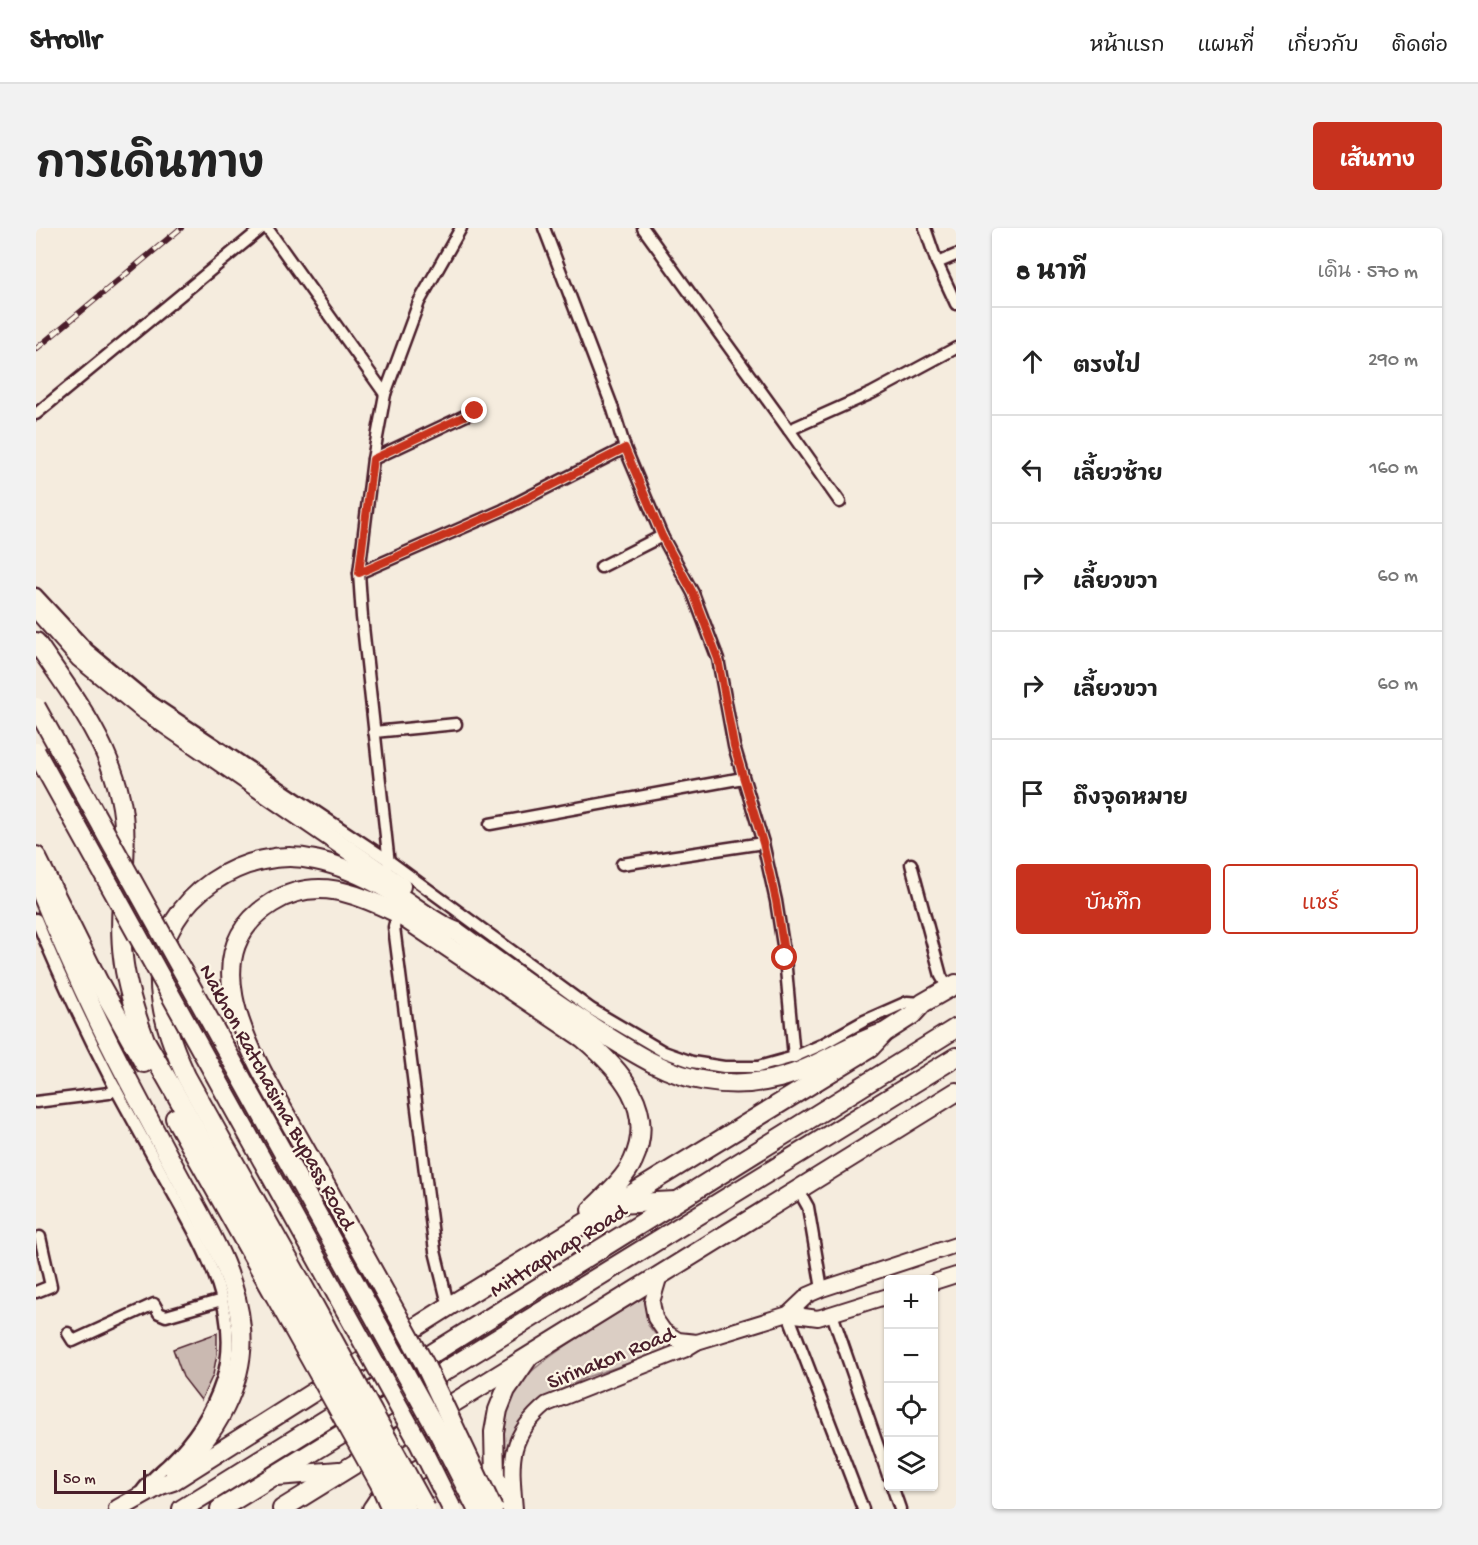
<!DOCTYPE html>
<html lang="th">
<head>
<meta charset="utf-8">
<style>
  :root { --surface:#fff; --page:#f2f2f2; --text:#222; --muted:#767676; --line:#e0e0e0; --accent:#c8321e }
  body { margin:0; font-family:"Gochi Hand","Playpen Sans Thai",sans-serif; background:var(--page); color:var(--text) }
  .controls { position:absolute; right:18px; bottom:18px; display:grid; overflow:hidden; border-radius:6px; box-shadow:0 2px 4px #0004 }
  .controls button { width:54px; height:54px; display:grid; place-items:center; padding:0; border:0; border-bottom:2px solid var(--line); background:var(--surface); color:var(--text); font:30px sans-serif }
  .scale { position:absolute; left:18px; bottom:15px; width:92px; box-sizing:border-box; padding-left:6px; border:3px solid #4a1f2b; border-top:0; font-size:16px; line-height:21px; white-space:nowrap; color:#4a1f2b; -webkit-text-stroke:4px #fcf5e5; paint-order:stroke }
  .stop { position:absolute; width:18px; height:18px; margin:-14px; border:4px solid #c8321e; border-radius:50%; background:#fff }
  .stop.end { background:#c8321e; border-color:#fff; box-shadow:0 2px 6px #0008 }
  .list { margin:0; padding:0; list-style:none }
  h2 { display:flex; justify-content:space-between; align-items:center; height:78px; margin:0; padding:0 24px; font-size:26px }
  h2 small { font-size:20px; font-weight:400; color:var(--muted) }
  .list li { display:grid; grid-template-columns:39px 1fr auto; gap:18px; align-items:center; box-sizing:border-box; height:108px; padding:0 24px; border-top:2px solid var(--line) }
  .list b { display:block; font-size:22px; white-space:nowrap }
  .list em { font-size:20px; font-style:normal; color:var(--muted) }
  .actions { display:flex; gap:12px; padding:18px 24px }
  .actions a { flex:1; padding:14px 0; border:2px solid var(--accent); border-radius:6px; text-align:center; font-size:21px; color:var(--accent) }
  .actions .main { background:var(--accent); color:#fff }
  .icon { flex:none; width:33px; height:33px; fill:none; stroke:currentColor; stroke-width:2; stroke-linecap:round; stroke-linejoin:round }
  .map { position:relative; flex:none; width:920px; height:1281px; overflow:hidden; border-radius:6px }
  header { display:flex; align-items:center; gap:36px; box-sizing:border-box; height:84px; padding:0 30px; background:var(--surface); border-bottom:2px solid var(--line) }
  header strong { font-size:28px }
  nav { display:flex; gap:33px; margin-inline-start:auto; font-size:21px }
  .intro { display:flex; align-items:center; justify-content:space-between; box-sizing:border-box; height:144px; padding:0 36px }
  h1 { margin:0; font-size:42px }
  .button { padding:15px 27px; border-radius:6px; background:var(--accent); color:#fff; font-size:21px; font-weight:700 }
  main { display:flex; gap:36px; padding:0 36px }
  aside { flex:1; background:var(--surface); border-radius:6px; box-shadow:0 2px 4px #0004 }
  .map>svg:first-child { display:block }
  .green { fill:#dbcec4; stroke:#927678; stroke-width:1.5 }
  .building { fill:#cab9b1; stroke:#4a1f2b; stroke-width:1.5 }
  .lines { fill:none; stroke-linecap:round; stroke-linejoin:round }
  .minor-casing { stroke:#4a1f2b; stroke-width:15 }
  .tertiary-casing { stroke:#4a1f2b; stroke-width:18 }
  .trunk-casing { stroke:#4a1f2b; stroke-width:22 }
  .minor { stroke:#fcf5e5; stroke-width:10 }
  .tertiary { stroke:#fcf5e5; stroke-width:14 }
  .trunk { stroke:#fcf5e5; stroke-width:18 }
  .rail-casing { stroke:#4a1f2b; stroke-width:6 }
  .rail { stroke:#fcf5e5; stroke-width:4; stroke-dasharray:11; stroke-linecap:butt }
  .trunk-bridge-casing { stroke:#4a1f2b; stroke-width:22; stroke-linecap:butt }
  .trunk-bridge { stroke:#fcf5e5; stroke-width:18 }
  .route { stroke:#c8321e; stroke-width:8 }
  .labels { text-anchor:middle; stroke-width:4.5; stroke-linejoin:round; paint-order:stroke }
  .street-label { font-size:22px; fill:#4a1f2b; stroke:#fcf5e5 }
</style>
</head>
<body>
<header>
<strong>Strollr</strong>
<nav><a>หน้าแรก</a><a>แผนที่</a><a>เกี่ยวกับ</a><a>ติดต่อ</a></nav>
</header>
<div class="intro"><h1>การเดินทาง</h1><a class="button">เส้นทาง</a></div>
<main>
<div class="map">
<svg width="920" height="1281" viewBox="0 0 920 1281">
  <rect width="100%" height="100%" fill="#f5ecde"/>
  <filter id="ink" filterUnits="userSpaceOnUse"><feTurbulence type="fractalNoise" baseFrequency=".0167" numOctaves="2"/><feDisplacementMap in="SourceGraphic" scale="12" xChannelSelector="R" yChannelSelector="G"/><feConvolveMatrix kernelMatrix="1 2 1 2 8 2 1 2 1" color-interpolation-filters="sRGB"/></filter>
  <g filter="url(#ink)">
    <path class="green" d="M608,1069L612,1097L630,1120L626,1124L551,1149L508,1171L495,1181L477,1207L467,1237C466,1213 465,1186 477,1164C493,1135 577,1089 608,1069Z"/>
    <path class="building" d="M181,1105V1126L177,1147L165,1172L147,1149L137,1121Z"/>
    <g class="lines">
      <g class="minor-casing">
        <g id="minor">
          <path d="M231,0L349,166"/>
          <path d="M508,0L576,178L589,220L626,308L657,365L682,431L698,518L727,615L740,673L749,730L758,829"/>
          <path d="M607,0L753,202L836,165L920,120"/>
          <path d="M889,0L901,35L920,76"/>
          <path d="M901,35L920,27"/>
          <path d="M0,186L226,0"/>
          <path d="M753,202L804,274"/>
          <path d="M337,231L439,183"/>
          <path d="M565,339L626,308"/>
          <path d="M323,345L467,282L589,220"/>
          <path d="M0,366L51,421L114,473L352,632L555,781L628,824L656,834L688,839H722L758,829L785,817L828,793L871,774L887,775"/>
          <path d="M338,504L420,496"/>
          <path d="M454,596L707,550"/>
          <path d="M353,636L326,389L323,345L337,231L349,166L383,74L425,0"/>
          <path d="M586,636L727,615"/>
          <path d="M875,636L905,748L912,760"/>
          <path d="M0,691C23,747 49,802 77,856C96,891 115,925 134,960C166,1017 207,1084 186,1152C176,1183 156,1213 132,1236C122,1245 112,1253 104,1265"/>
          <path d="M359,695L358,699L399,1023L410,1068L415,1077"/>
          <path d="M0,874L73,865L80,861"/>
          <path d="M763,963L772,979L786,1061"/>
          <path d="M0,1064L15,1058L4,1009"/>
          <path d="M752,1086L827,1281"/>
          <path d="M796,1086L852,1247"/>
          <path d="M32,1105L37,1113L118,1076L123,1085L130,1088L186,1072"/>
          <path d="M856,1258L864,1281"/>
        </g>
      </g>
      <g class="tertiary-casing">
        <g id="tertiary">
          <path d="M624,1047L616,1074L619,1090L628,1103L642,1112L661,1114"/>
          <path d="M898,1054L920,1047"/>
          <path d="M752,1086L772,1067L786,1061L920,1017"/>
          <path d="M479,1281C475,1233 471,1209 511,1176L648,1122L661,1114L752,1086L782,1090L852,1068"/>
        </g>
      </g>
      <g class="trunk-casing">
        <g id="trunk">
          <path d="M0,380L44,430L107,481L365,658"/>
          <path d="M0,414C33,463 71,510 84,569C96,621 80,676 87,729C90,757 99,785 109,812L250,1060"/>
          <path d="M0,628L62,753L108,835"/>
          <path d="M0,652C27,718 56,783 89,846C110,886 131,926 153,966C176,1008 201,1051 205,1100C210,1153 179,1211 138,1242"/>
          <path d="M139,890L238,1066"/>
          <path d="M291,960C275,932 260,905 244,877C211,817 157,724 236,675C279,648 320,665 361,685L547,810C584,841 621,881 597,933C588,952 570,967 555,982"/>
          <path d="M581,976L640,973"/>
          <path d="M264,1052L150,848C135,815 122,780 124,743C126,669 210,616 279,632C304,637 328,648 351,661C375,674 395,694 421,704C468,738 514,772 563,803C596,824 631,847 670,853C694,857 719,856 743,850C780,841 811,816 848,805"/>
          <path d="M241,1248L303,1243"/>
          <path d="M82,1281L125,1257L137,1253L415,1077L834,820L848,805L876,787L887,775L920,756"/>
          <path d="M146,1281L920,800"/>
          <path d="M184,1281L920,829"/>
          <path d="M246,1281L920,864"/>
          <path d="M336,1281C340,1276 343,1270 347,1265C363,1250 406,1224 428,1233"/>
          <path d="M476,1281L459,1249L458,1204L462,1182L470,1162L492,1130"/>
        </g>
      </g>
      <use href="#minor" class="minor"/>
      <use href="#tertiary" class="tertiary"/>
      <use href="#trunk" class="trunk"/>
      <g class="rail-casing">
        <path id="rail" d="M0,121L145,0"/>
      </g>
      <use href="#rail" class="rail"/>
      <g class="trunk-bridge-casing">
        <g id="trunk-bridge">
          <path d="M0,479L403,1206L441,1281"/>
          <path d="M0,524L384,1217L416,1281"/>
          <path d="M291,960L388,1135L457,1281"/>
          <path d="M264,1052L390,1281"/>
          <path d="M250,1060L356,1249L370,1281"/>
          <path d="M238,1066L344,1256L355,1281"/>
        </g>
      </g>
      <use href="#trunk-bridge" class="trunk-bridge"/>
    </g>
  </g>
  <g class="lines" filter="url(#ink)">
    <path class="route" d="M439,183L337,231L323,345L467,282L589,220L626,308L657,365L682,431L698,518L727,615L740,673L749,730"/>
  </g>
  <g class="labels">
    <g class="street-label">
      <text transform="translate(243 868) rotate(61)" y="8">Nakhon Ratchasima Bypass Road</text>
      <text transform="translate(521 1021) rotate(-32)" y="8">Mittraphap Road</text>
      <text transform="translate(574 1128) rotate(-22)" y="8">Sirinakon Road</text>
    </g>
  </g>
</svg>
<div class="controls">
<button>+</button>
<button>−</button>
<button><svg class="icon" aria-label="locate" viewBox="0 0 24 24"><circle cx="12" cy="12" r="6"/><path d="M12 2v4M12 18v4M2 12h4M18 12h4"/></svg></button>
<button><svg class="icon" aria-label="layers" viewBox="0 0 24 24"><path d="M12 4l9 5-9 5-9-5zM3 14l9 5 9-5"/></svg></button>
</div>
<div class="scale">50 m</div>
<div class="stop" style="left:749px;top:730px"></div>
<div class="stop end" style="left:439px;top:183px"></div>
</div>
<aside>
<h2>8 นาที<small>เดิน · 570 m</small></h2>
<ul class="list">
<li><svg class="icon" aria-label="ahead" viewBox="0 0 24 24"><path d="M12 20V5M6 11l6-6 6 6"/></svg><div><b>ตรงไป</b></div><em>290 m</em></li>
<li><svg class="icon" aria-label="left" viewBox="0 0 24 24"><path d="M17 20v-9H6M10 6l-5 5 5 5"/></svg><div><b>เลี้ยวซ้าย</b></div><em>160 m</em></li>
<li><svg class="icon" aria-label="right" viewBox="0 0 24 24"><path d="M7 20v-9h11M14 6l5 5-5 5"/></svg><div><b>เลี้ยวขวา</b></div><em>60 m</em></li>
<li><svg class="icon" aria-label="right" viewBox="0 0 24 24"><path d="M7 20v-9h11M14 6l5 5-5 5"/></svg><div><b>เลี้ยวขวา</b></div><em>60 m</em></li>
<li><svg class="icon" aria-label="arrive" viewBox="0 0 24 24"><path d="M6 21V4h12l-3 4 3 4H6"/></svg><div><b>ถึงจุดหมาย</b></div></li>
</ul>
<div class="actions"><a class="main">บันทึก</a><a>แชร์</a></div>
</aside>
</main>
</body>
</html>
